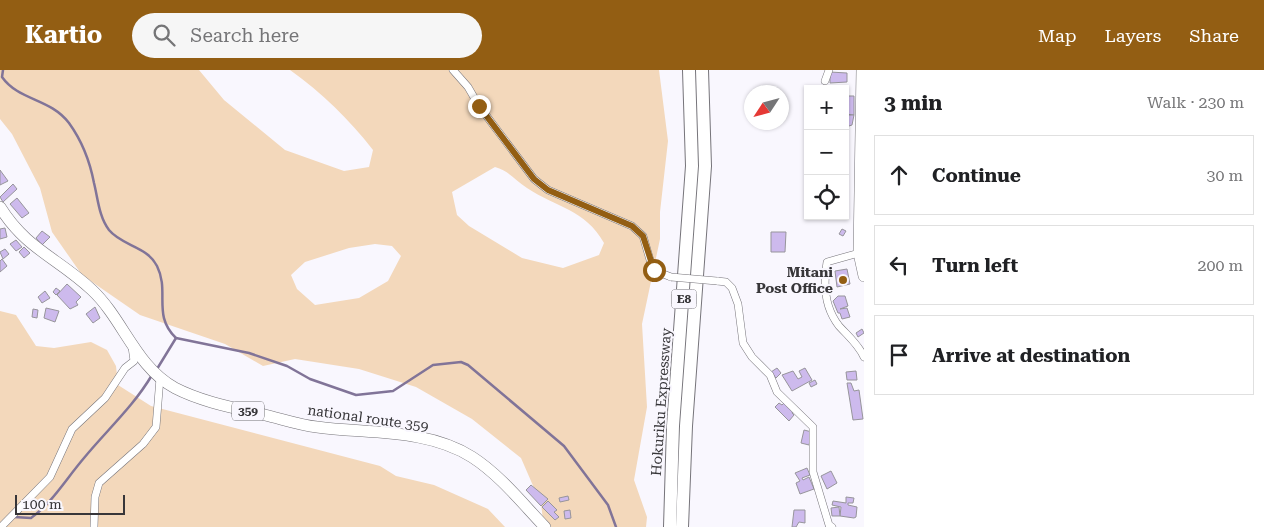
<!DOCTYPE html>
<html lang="en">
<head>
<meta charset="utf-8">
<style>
  :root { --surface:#fff; --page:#f6f6f6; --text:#202124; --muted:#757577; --line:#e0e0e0; --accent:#935e13 }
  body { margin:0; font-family:"Roboto Serif",serif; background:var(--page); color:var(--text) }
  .controls { position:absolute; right:15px; top:15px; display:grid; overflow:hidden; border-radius:0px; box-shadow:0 1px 4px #0004 }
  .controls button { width:45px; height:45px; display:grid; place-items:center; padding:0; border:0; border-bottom:1px solid var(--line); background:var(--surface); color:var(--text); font:25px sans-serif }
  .compass { position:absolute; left:744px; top:15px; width:45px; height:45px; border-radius:50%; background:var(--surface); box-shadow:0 1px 4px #0004; rotate:234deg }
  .scale { position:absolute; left:15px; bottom:12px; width:110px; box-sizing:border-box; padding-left:5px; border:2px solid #373639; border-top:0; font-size:14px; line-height:18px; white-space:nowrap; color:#373639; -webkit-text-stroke:4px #f9f7fe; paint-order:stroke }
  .stop { position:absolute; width:15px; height:15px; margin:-11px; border:4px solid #935e13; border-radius:50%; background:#fff }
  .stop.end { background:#935e13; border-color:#fff; box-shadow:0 1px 5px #0008 }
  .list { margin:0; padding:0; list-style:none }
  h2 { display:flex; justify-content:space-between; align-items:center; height:65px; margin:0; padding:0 20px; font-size:21px }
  h2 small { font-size:16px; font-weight:400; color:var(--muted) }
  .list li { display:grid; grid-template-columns:32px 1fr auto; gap:15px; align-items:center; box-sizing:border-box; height:80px; margin:0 10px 10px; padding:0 10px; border:1px solid var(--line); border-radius:0px }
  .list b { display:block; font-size:19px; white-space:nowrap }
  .list em { font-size:16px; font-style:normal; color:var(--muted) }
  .icon { flex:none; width:28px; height:28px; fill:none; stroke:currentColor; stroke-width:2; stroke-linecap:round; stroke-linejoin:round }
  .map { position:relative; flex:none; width:864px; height:457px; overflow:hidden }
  header { display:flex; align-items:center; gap:30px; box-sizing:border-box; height:70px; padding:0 25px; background:var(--accent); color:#fff }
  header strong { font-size:24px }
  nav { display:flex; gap:28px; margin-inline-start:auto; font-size:18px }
  .search { width:350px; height:45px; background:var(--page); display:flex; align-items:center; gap:12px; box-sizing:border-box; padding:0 18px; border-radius:28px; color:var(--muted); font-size:19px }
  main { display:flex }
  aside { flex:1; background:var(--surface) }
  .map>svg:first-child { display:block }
  .green { fill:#f3d8bb; fill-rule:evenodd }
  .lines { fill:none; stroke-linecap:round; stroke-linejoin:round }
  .stream { stroke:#817498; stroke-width:2.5 }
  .building { fill:#cdbaed; stroke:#97959b }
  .minor-casing { stroke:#76747a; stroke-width:8 }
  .trunk-casing { stroke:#76747a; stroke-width:12 }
  .motorway-casing { stroke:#76747a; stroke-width:14 }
  .minor { stroke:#fff; stroke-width:7 }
  .trunk { stroke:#fff; stroke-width:11 }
  .motorway { stroke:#fff; stroke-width:12 }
  .minor-bridge-casing { stroke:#76747a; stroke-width:8; stroke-linecap:butt }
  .minor-bridge { stroke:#fff; stroke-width:7 }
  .route { stroke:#935e13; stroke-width:6 }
  .poi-dot { fill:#935e13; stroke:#f9f7fe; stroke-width:2 }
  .labels { text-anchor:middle; stroke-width:4; stroke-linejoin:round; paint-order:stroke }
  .shield { fill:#f9f7fe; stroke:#717074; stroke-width:1 }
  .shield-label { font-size:12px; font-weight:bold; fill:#373639 }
  .poi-label { font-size:14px; font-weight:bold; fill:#373639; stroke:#f9f7fe; text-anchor:end }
  .street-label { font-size:14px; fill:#373639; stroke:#f9f7fe }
</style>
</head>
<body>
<header>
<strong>Kartio</strong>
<div class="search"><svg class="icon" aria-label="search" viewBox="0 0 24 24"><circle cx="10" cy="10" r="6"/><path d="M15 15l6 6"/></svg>Search here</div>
<nav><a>Map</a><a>Layers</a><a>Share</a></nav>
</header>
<main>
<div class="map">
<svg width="864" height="457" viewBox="0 0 864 457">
  <rect width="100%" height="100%" fill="#f9f7fe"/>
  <g class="green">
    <path d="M0,0H199L224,30L285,80L344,101L369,97L373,80C349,49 322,23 290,0H659L668,71L660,142V169L642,254L647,337L634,410L647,447L646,457H544L541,434L521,388L472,349L416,317L359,299L295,289L263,296L225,274L140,245L82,205L52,162L40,118L12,64L0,49ZM495,97C509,101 515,110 527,118C557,138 585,139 604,173L599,185L563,198L522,188L469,156L457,145L452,122ZM375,174L392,176L401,186L388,211L359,228L315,235L297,219L291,205L305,192L349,178Z"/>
    <path d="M0,241L16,245L36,276L54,278L91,272L107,280L116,296L118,315L151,336L380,396L396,406L434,415L488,439L505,457H0Z"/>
  </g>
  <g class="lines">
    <g class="stream">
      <path d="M3,0L2,7C19,31 50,28 69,53C82,71 90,92 94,113C98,129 99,147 109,160C122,176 147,176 157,196C170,222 152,245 176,268L249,283L287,296L310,309L356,325L393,321L433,295L461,292L468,295L564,376L608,435L616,457"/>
      <path d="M157,299L176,268"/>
      <path d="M14,447L31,448C52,433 66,409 84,388C107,360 133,337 152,305"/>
    </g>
  </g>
  <g class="building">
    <path d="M830,2L847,3V12L830,13Z"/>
    <path d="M845,26H854V45L845,44Z"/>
    <path d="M845,45H854L852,55L849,56H845Z"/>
    <rect x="845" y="88" width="3" height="22"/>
    <path d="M0,100L8,111L0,115Z"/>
    <path d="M13,114L17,119L3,132L0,127Z"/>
    <path d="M17,128L29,143L22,148L10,134Z"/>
    <path d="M5,158L7,167L0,169V159Z"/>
    <path d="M842,159L846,161L843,166L839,164Z"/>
    <path d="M42,161L50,167L42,175L36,168Z"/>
    <path d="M771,162H786L785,182H771Z"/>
    <path d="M16,170L22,177L16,181L10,174Z"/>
    <path d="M24,177L30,183L24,188L19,182Z"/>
    <path d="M5,179L9,184L3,189L0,182Z"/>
    <path d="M2,189L7,196L0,202V191Z"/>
    <path d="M847,199L850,214L837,217L835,201Z"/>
    <path d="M67,214L81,227L76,232L78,235L70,239L57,225Z"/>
    <path d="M56,218L60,221L56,225L53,222Z"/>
    <path d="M45,221L50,228L42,233L38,227Z"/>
    <path d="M838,226H845L848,236L840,239L847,238L850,247L842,249L840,243H838L833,231Z"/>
    <path d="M95,237L100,248L93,253L86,244Z"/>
    <path d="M46,238L59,241L55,252L44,248Z"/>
    <path d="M33,239L38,240L37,248L32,247Z"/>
    <path d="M862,259L864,263L858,267L856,263Z"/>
    <path d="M777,298L781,303L776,308L771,302Z"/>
    <path d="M805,298L812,310L792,321L782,305L793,301L798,309L802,307L799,301Z"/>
    <path d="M856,301L857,310H847L846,302Z"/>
    <path d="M815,310L817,314L811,317L809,313Z"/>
    <path d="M847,313H851L854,321L859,320L863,349L853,350Z"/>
    <path d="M779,333L782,335L784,333L793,341L792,343L794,345L789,351L775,337Z"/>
    <path d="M804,360L812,362L809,375L801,373Z"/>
    <path d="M807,398L810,405L802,408L803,410L809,407L814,419L800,424L796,413L800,411L795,403Z"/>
    <path d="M831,401L837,413L827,419L821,406Z"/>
    <path d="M531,415L548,429L541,436L526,420Z"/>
    <path d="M568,426L569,430L560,432L559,428Z"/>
    <path d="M846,427L854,428L853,433H848V435L857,437L856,447L854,448L840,446L841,437L832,435L833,431L846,433Z"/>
    <path d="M548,431L557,440L554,442L559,447L555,450L542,437Z"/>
    <path d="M839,437L840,446H832L831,438Z"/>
    <path d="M570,440L571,448L565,449L564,441Z"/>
    <path d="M794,440H805V453L799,452L796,457H792Z"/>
  </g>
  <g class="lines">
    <g class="minor-casing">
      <g id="minor">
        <path d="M453,0L468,17L479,36L534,109L548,120L632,156L643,166L653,200L671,207"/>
        <path d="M825,11L829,0"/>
        <path d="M859,183L827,192C823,215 824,237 839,256C849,267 858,274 864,287"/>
        <path d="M717,211L726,212L732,218L738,234L743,273L752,287L770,305L777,322L813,357V402L829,455L832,457"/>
        <path d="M1,457L50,407L72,359L105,328L125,298L134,291L132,277"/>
        <path d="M94,457L95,427L99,413L143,374L156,357L160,308"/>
      </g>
    </g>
    <g class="trunk-casing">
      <g id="trunk">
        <path d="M862,0L859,183L864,206"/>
        <path d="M0,137C26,179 58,188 92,220C123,249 136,297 175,318C202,332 235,338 265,345C282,349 299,355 317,357C367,364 426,358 472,387C500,405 522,433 545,457"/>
      </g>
    </g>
    <g class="motorway-casing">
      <g id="motorway">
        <path d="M670,457L673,356L692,96L689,0"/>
        <path d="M682,457L686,356L705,96L702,0"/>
      </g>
    </g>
    <use href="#minor" class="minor"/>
    <use href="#trunk" class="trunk"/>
    <use href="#motorway" class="motorway"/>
    <g class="minor-bridge-casing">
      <path id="minor-bridge" d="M671,207L717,211"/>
    </g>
    <use href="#minor-bridge" class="minor-bridge"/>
  </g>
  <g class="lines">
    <path class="route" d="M479,36L534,109L548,120L632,156L643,166L654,200"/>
  </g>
  <circle class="poi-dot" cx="843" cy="210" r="5"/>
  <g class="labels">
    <g class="shield">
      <rect x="671.5" y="219.5" width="25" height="19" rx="4"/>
      <rect x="232" y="331.5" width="32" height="19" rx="4"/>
    </g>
    <g class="shield-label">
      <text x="684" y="233">E8</text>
      <text x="248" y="345">359</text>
    </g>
    <g class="poi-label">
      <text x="833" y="207">Mitani<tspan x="833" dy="16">Post Office</tspan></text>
    </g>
    <g class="street-label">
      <text transform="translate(661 332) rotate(-86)" y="5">Hokuriku Expressway</text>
      <text transform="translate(368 348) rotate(8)" y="5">national route 359</text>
    </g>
  </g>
</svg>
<div class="controls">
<button>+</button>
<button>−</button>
<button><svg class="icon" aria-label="locate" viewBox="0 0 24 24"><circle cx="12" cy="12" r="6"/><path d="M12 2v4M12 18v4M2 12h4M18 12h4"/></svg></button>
</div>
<svg class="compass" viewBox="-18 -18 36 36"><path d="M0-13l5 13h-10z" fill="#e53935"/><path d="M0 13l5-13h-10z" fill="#757577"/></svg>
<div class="scale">100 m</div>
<div class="stop" style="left:654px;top:200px"></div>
<div class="stop end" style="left:479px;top:36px"></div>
</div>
<aside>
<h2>3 min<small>Walk · 230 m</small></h2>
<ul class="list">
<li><svg class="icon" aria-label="ahead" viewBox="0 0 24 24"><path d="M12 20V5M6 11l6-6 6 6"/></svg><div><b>Continue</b></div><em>30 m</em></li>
<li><svg class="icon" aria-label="left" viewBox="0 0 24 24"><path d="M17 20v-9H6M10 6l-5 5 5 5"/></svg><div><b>Turn left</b></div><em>200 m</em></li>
<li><svg class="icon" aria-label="arrive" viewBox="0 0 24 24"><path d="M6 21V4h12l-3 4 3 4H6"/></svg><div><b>Arrive at destination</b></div></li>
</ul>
</aside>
</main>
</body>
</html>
